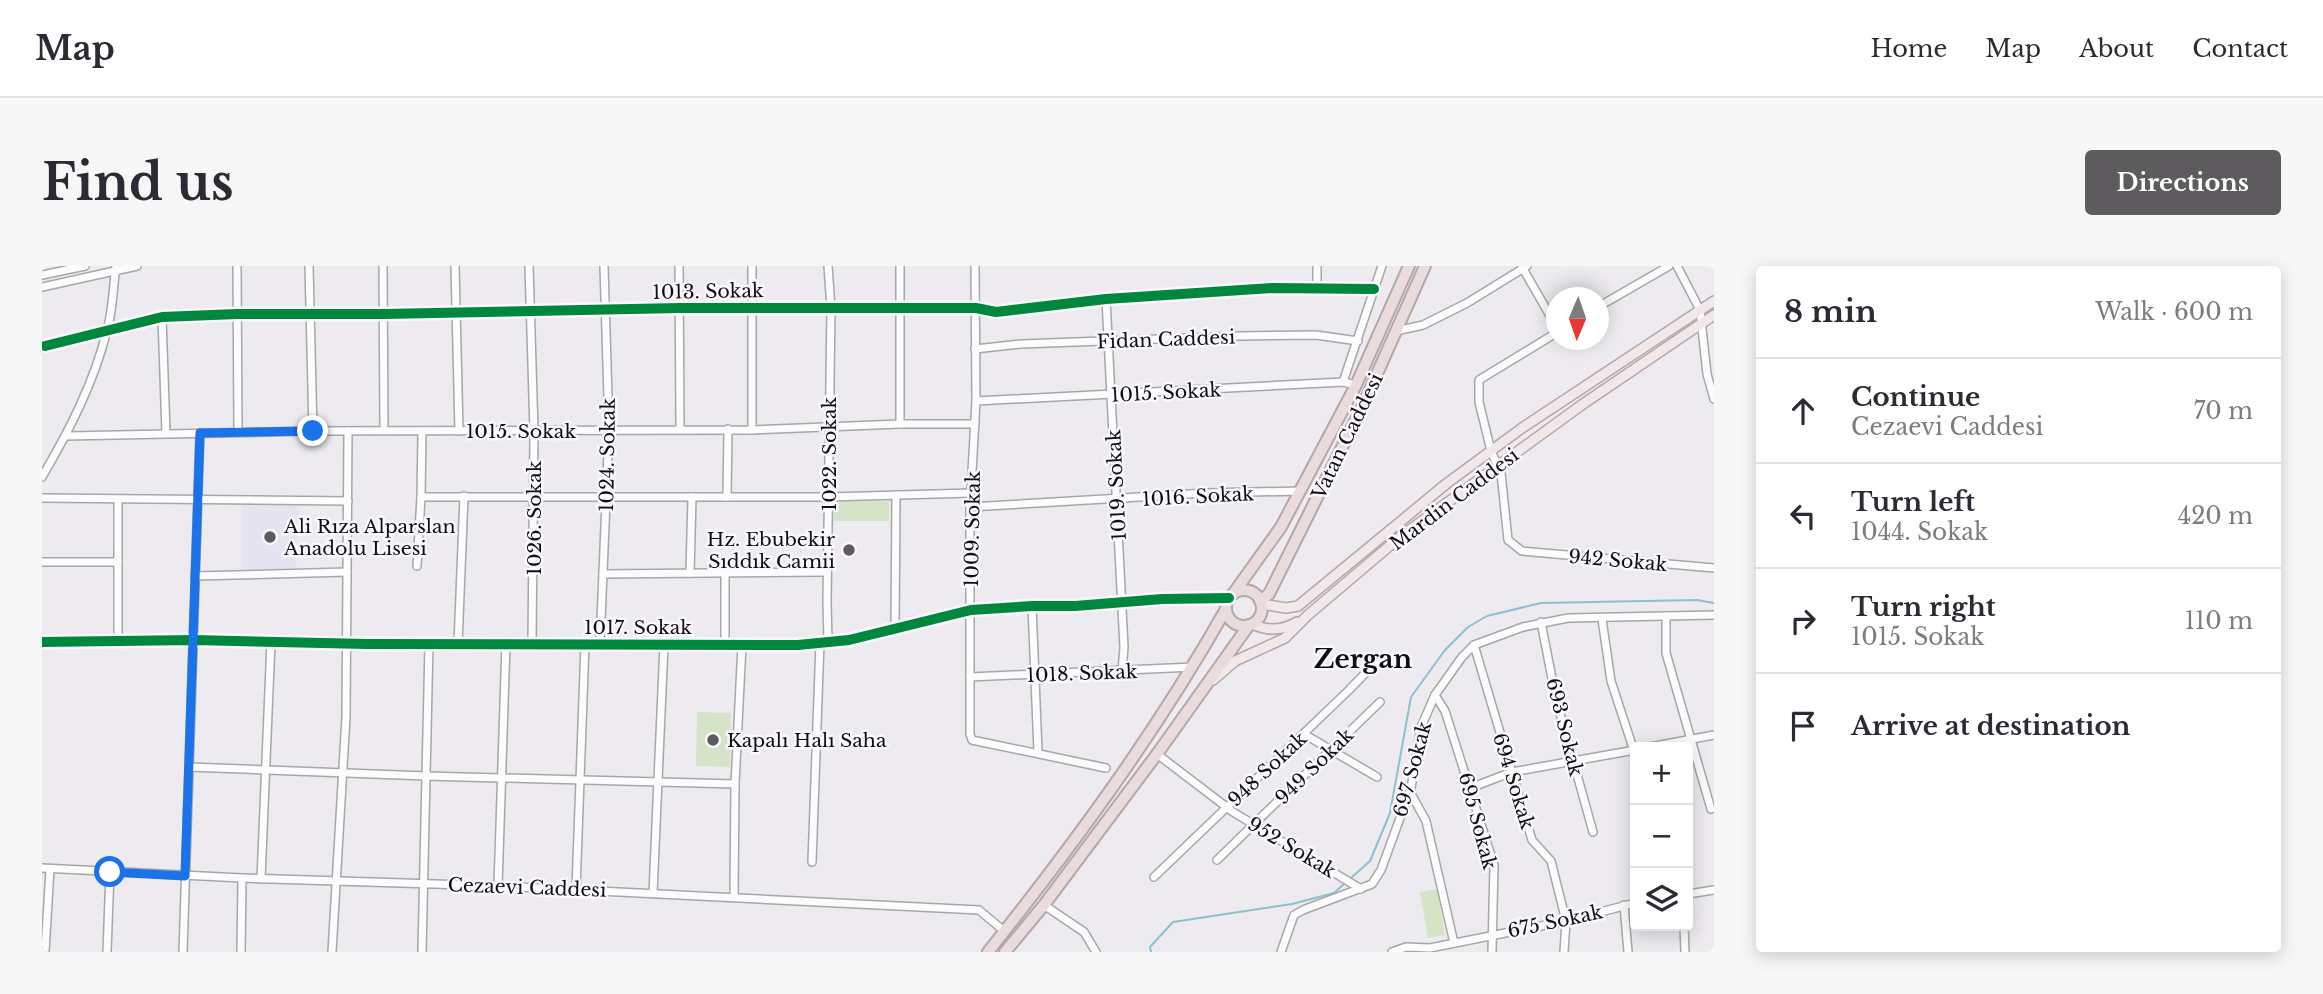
<!DOCTYPE html>
<html lang="en">
<head>
<meta charset="utf-8">
<style>
  :root { --surface:#fff; --page:#f7f7f7; --text:#2b2b33; --muted:#7c7c81; --line:#e1e1e2; --accent:#5d5b5e }
  body { margin:0; font-family:"Libre Baskerville",serif; background:var(--page); color:var(--text) }
  .controls { position:absolute; right:21px; bottom:21px; display:grid; overflow:hidden; border-radius:7px; box-shadow:0 4px 18px #0003 }
  .controls button { width:63px; height:63px; display:grid; place-items:center; padding:0; border:0; border-bottom:2px solid var(--line); background:var(--surface); color:var(--text); font:35px sans-serif }
  .compass { position:absolute; left:1504px; top:21px; width:63px; height:63px; border-radius:50%; background:var(--surface); box-shadow:0 4px 18px #0003; rotate:182deg }
  .stop { position:absolute; width:21px; height:21px; margin:-16px; border:5px solid #1a73e8; border-radius:50%; background:#fff }
  .stop.end { background:#1a73e8; border-color:#fff; box-shadow:0 2px 7px #0008 }
  .list { margin:0; padding:0; list-style:none }
  h2 { display:flex; justify-content:space-between; align-items:center; height:91px; margin:0; padding:0 28px; font-size:30px }
  h2 small { font-size:23px; font-weight:400; color:var(--muted) }
  .list li { display:grid; grid-template-columns:46px 1fr auto; gap:21px; align-items:center; box-sizing:border-box; height:105px; padding:0 28px; border-top:2px solid var(--line) }
  .list b { display:block; font-size:26px; white-space:nowrap }
  .list p { margin:0; font-size:23px; white-space:nowrap; color:var(--muted) }
  .list em { font-size:23px; font-style:normal; color:var(--muted) }
  .icon { flex:none; width:38px; height:38px; fill:none; stroke:currentColor; stroke-width:2; stroke-linecap:round; stroke-linejoin:round }
  .map { position:relative; flex:none; width:1672px; height:686px; overflow:hidden; border-radius:7px }
  header { display:flex; align-items:center; gap:42px; box-sizing:border-box; height:98px; padding:0 35px; background:var(--surface); border-bottom:2px solid var(--line) }
  header strong { font-size:33px }
  nav { display:flex; gap:38px; margin-inline-start:auto; font-size:24px }
  .intro { display:flex; align-items:center; justify-content:space-between; box-sizing:border-box; height:168px; padding:0 42px }
  h1 { margin:0; font-size:49px }
  .button { padding:18px 32px; border-radius:7px; background:var(--accent); color:#fff; font-size:24px; font-weight:700 }
  main { display:flex; gap:42px; padding:0 42px }
  aside { flex:1; background:var(--surface); border-radius:7px; box-shadow:0 4px 18px #0003 }
  .map>svg:first-child { display:block }
  .commercial { fill:#e7e4f2 }
  .park { fill:#d5e3c7 }
  .lines { fill:none; stroke-linecap:round; stroke-linejoin:round }
  .stream { stroke:#8cc0ce; stroke-width:2 }
  .minor-casing { stroke:#a7a6a8; stroke-width:10 }
  .major-casing { stroke:#b5a6a8; stroke-width:12 }
  .highway-casing { stroke:#b5a6a8; stroke-width:14 }
  .minor { stroke:#fcfcfd; stroke-width:7 }
  .major { stroke:#f1e8e9; stroke-width:9 }
  .highway { stroke:#eadcdc; stroke-width:10 }
  .cycleway-casing { stroke:#fbf8fd; stroke-width:15 }
  .cycleway { stroke:#00873e; stroke-width:10 }
  .route { stroke:#1a73e8; stroke-width:9 }
  .poi-dot { fill:#5d5b5e; stroke:#fbf8fd; stroke-width:2.5 }
  .labels { text-anchor:middle; stroke-width:5; stroke-linejoin:round; paint-order:stroke }
  .street-label { font-size:19px; fill:#0f0e10; stroke:#fbf8fd }
  .poi-label { font-size:19px; fill:#0f0e10; stroke:#fbf8fd; text-anchor:start }
  .district-label { font-size:26px; font-weight:bold; fill:#0f0e10; stroke:#fbf8fd }
</style>
</head>
<body>
<header>
<strong>Map</strong>
<nav><a>Home</a><a>Map</a><a>About</a><a>Contact</a></nav>
</header>
<div class="intro"><h1>Find us</h1><a class="button">Directions</a></div>
<main>
<div class="map">
<svg width="1672" height="686" viewBox="0 0 1672 686">
  <rect width="100%" height="100%" fill="#edebef"/>
  <path class="commercial" d="M199,239H258L254,303H199Z"/>
  <g class="park">
    <path d="M847,235V255H792V236Z"/>
    <path d="M655,446L689,447L688,501L654,500Z"/>
    <path d="M1395,623L1403,669L1386,672L1378,626Z"/>
  </g>
  <g class="lines">
    <g class="stream">
      <path d="M1309,612L1328,595L1348,547L1369,431L1403,384L1426,361L1445,350L1499,337L1655,334L1672,337"/>
      <path d="M1109,686L1108,681L1131,656L1250,638L1292,627L1304,616"/>
    </g>
    <g class="minor-casing">
      <g id="minor">
        <path d="M195,0L196,166"/>
        <path d="M267,0L271,165"/>
        <path d="M341,0L342,165"/>
        <path d="M413,0L417,165"/>
        <path d="M487,0L492,165L490,378"/>
        <path d="M637,0L638,163"/>
        <path d="M786,0L789,42L785,336L786,376"/>
        <path d="M933,0L934,135L928,241V468L930,474L1064,502"/>
        <path d="M1635,0L1658,44L1665,108L1672,133"/>
        <path d="M1480,1L1514,60"/>
        <path d="M0,9L43,0"/>
        <path d="M0,21L95,0"/>
        <path d="M1275,22V0"/>
        <path d="M1064,33L1082,381L1080,405"/>
        <path d="M1556,41L1627,0"/>
        <path d="M120,51L124,167"/>
        <path d="M1354,65L1381,59L1425,37L1485,0"/>
        <path d="M1514,67L1437,114V136L1449,185L1459,207L1466,274L1480,285L1672,302"/>
        <path d="M3,80L120,51L195,48H342L638,42H934L954,46L1064,33L1230,22L1332,23"/>
        <path d="M933,83L979,78L1198,70L1274,69L1316,75"/>
        <path d="M1301,116L1340,0"/>
        <path d="M934,135L1301,116L1314,119"/>
        <path d="M858,158V0"/>
        <path d="M710,164V0"/>
        <path d="M24,170L271,165L710,164L858,158H933"/>
        <path d="M0,211C27,165 52,117 65,64C71,44 71,21 74,0"/>
        <path d="M379,231H787L929,227"/>
        <path d="M685,231L686,163"/>
        <path d="M0,232L306,235"/>
        <path d="M76,234V375"/>
        <path d="M928,241L1164,227L1258,225"/>
        <path d="M0,296H76"/>
        <path d="M375,300L379,231L380,166"/>
        <path d="M648,307L650,231"/>
        <path d="M561,308L785,306"/>
        <path d="M153,310L305,306"/>
        <path d="M990,340L996,486"/>
        <path d="M1624,350V387L1669,543"/>
        <path d="M1560,353L1569,415L1593,488"/>
        <path d="M1499,356L1514,433L1551,566"/>
        <path d="M853,363L854,229"/>
        <path d="M0,376L152,374L325,378L756,379L807,374L929,344L990,340H1033L1120,333L1187,332"/>
        <path d="M416,378L422,230"/>
        <path d="M558,378L567,164L562,0"/>
        <path d="M683,379V307"/>
        <path d="M1432,379L1490,574L1509,595L1524,655L1522,686"/>
        <path d="M928,411L1151,401"/>
        <path d="M1393,429L1403,445L1452,599L1450,686"/>
        <path d="M1262,468L1335,511"/>
        <path d="M1608,481L1672,469"/>
        <path d="M1115,488L1191,546L1319,623"/>
        <path d="M147,501L384,510L693,518"/>
        <path d="M1428,522L1470,506L1593,484"/>
        <path d="M1368,526L1384,555L1412,677"/>
        <path d="M1175,594L1338,436"/>
        <path d="M770,596L778,377"/>
        <path d="M0,602L200,612L456,620L937,644L962,665"/>
        <path d="M1112,611L1307,424L1337,393"/>
        <path d="M219,613L229,376"/>
        <path d="M456,620L464,378"/>
        <path d="M534,623L543,378"/>
        <path d="M611,627L622,379"/>
        <path d="M1646,628L1672,624"/>
        <path d="M692,631L693,518L700,379"/>
        <path d="M1002,639L1042,666L1054,686"/>
        <path d="M1582,639L1586,686"/>
        <path d="M1642,660L1643,686"/>
        <path d="M3,686L8,603"/>
        <path d="M65,686L68,606"/>
        <path d="M141,686L158,167"/>
        <path d="M199,686L200,612"/>
        <path d="M290,686L304,451L306,165"/>
        <path d="M380,686L387,378"/>
        <path d="M1239,686L1252,649L1261,644L1330,618L1339,604L1369,522L1379,461L1393,429L1420,391L1432,379L1481,361L1526,352L1672,349"/>
        <path d="M1350,686L1364,681L1388,682L1524,655L1593,637"/>
      </g>
    </g>
    <g class="major-casing">
      <g id="major">
        <path d="M1220,338L1244,342L1256,340L1404,218L1480,162L1672,35"/>
        <path d="M1210,358C1225,365 1240,365 1255,356"/>
        <path d="M1171,414L1193,395L1243,372L1266,349L1358,271L1541,138L1672,49"/>
      </g>
    </g>
    <g class="highway-casing">
      <g id="highway">
        <circle cx="1202" cy="342" r="18"/>
        <path d="M1191,328L1239,261L1314,119L1367,0"/>
        <path d="M1218,335L1227,328L1322,137L1383,0"/>
        <path d="M946,686C1033,577 1115,465 1184,343"/>
        <path d="M963,686L1002,639L1115,488L1207,359"/>
      </g>
    </g>
    <use href="#minor" class="minor"/>
    <use href="#major" class="major"/>
    <use href="#highway" class="highway"/>
    <g class="cycleway-casing">
      <g id="cycleway">
        <path d="M3,80L120,51L195,48H342L638,42H934L954,46L1064,33L1230,22L1332,23"/>
        <path d="M0,376L152,374L325,378L756,379L807,374L929,344L990,340H1033L1120,333L1187,332"/>
      </g>
    </g>
    <use href="#cycleway" class="cycleway"/>
  </g>
  <g class="lines">
    <path class="route" d="M68,606L143,610L158,167L271,165"/>
  </g>
  <g class="poi-dot">
    <circle cx="228" cy="271" r="7"/>
    <circle cx="807" cy="284" r="7"/>
    <circle cx="671" cy="474" r="7"/>
  </g>
  <g class="labels">
    <g class="street-label">
      <text transform="translate(666 25) rotate(-1)" y="7">1013. Sokak</text>
      <text transform="translate(1124 73) rotate(-2)" y="7">Fidan Caddesi</text>
      <text transform="translate(1124 126) rotate(-3)" y="7">1015. Sokak</text>
      <text x="479" y="172">1015. Sokak</text>
      <text transform="translate(1305 170) rotate(-64)" y="7">Vatan Caddesi</text>
      <text transform="translate(787 188) rotate(-90)" y="7">1022. Sokak</text>
      <text transform="translate(565 189) rotate(-89)" y="7">1024. Sokak</text>
      <text transform="translate(1074 219) rotate(-93)" y="7">1019. Sokak</text>
      <text transform="translate(1156 230) rotate(-3)" y="7">1016. Sokak</text>
      <text transform="translate(1412 233) rotate(-37)" y="7">Mardin Caddesi</text>
      <text transform="translate(492 252) rotate(-90)" y="7">1026. Sokak</text>
      <text transform="translate(930 263) rotate(-89)" y="7">1009. Sokak</text>
      <text transform="translate(1576 294) rotate(5)" y="7">942 Sokak</text>
      <text x="596" y="368">1017. Sokak</text>
      <text transform="translate(1040 407) rotate(-2)" y="7">1018. Sokak</text>
      <text transform="translate(1523 461) rotate(76)" y="7">693 Sokak</text>
      <text transform="translate(1272 500) rotate(-44)" y="7">949 Sokak</text>
      <text transform="translate(1225 503) rotate(-43)" y="7">948 Sokak</text>
      <text transform="translate(1370 503) rotate(-75)" y="7">697 Sokak</text>
      <text transform="translate(1472 515) rotate(73)" y="7">694 Sokak</text>
      <text transform="translate(1436 555) rotate(75)" y="7">695 Sokak</text>
      <text transform="translate(1250 581) rotate(31)" y="7">952 Sokak</text>
      <text transform="translate(485 621) rotate(2)" y="7">Cezaevi Caddesi</text>
      <text transform="translate(1513 655) rotate(-12)" y="7">675 Sokak</text>
    </g>
    <g class="poi-label">
      <text x="242" y="267">Ali Rıza Alparslan<tspan x="242" dy="22">Anadolu Lisesi</tspan></text>
      <text x="793" y="280" text-anchor="end">Hz. Ebubekir<tspan x="793" dy="22">Sıddık Camii</tspan></text>
      <text x="685" y="481">Kapalı Halı Saha</text>
    </g>
    <g class="district-label">
      <text x="1321" y="402">Zergan</text>
    </g>
  </g>
</svg>
<div class="controls">
<button>+</button>
<button>−</button>
<button><svg class="icon" aria-label="layers" viewBox="0 0 24 24"><path d="M12 4l9 5-9 5-9-5zM3 14l9 5 9-5"/></svg></button>
</div>
<svg class="compass" viewBox="-18 -18 36 36"><path d="M0-13l5 13h-10z" fill="#e53935"/><path d="M0 13l5-13h-10z" fill="#7c7c81"/></svg>
<div class="stop" style="left:68px;top:606px"></div>
<div class="stop end" style="left:271px;top:165px"></div>
</div>
<aside>
<h2>8 min<small>Walk · 600 m</small></h2>
<ul class="list">
<li><svg class="icon" aria-label="ahead" viewBox="0 0 24 24"><path d="M12 20V5M6 11l6-6 6 6"/></svg><div><b>Continue</b><p>Cezaevi Caddesi</p></div><em>70 m</em></li>
<li><svg class="icon" aria-label="left" viewBox="0 0 24 24"><path d="M17 20v-9H6M10 6l-5 5 5 5"/></svg><div><b>Turn left</b><p>1044. Sokak</p></div><em>420 m</em></li>
<li><svg class="icon" aria-label="right" viewBox="0 0 24 24"><path d="M7 20v-9h11M14 6l5 5-5 5"/></svg><div><b>Turn right</b><p>1015. Sokak</p></div><em>110 m</em></li>
<li><svg class="icon" aria-label="arrive" viewBox="0 0 24 24"><path d="M6 21V4h12l-3 4 3 4H6"/></svg><div><b>Arrive at destination</b></div></li>
</ul>
</aside>
</main>
</body>
</html>
